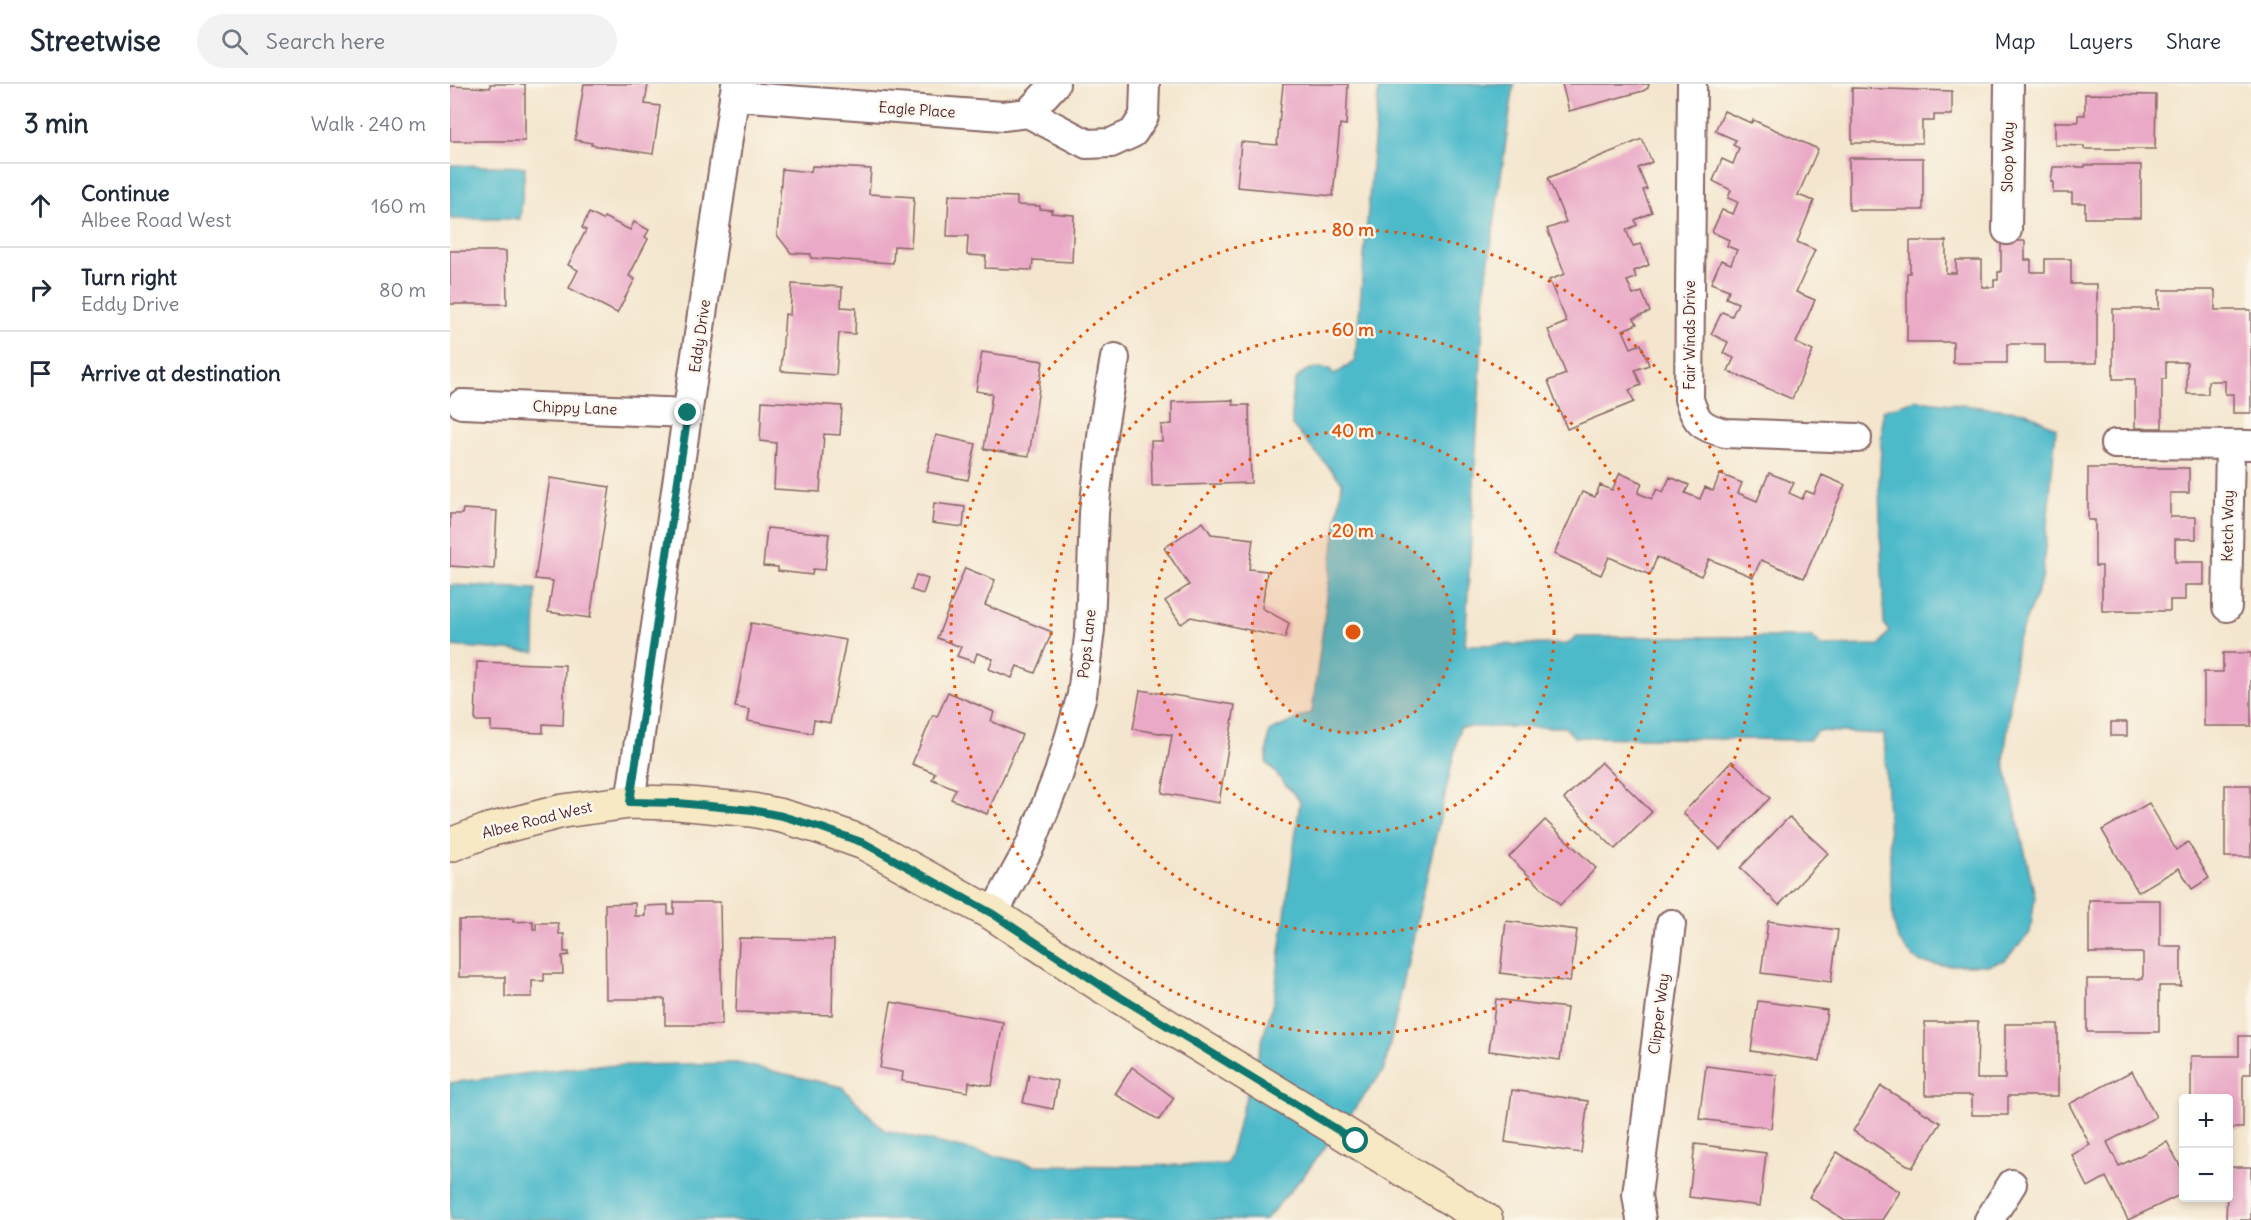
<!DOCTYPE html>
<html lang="en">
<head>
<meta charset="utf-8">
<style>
  :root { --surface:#fff; --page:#f2f2f3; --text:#1f2937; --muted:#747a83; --line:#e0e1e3 }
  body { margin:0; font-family:Delius,sans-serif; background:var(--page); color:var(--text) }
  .controls { position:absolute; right:18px; bottom:18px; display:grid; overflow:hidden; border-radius:6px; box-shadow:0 3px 9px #0003 }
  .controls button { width:54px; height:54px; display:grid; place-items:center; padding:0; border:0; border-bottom:2px solid var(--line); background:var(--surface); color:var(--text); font:30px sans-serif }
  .stop { position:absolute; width:18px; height:18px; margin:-14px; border:4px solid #0f766e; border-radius:50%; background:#fff }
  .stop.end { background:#0f766e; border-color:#fff; box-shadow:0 2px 6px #0008 }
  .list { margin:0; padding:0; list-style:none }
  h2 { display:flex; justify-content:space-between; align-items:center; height:78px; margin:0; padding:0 24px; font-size:26px }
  h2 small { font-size:20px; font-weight:400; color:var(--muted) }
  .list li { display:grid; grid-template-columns:39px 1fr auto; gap:18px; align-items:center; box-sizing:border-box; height:84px; padding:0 24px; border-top:2px solid var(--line) }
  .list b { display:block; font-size:22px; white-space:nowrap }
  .list p { margin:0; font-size:20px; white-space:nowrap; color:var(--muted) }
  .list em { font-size:20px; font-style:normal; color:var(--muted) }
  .icon { flex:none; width:33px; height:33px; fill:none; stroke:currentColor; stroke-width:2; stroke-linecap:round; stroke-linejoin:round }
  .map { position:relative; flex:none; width:1801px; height:1136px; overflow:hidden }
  header { display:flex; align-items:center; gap:36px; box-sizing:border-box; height:84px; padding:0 30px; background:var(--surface); border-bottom:2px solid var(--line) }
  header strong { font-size:28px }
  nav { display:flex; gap:33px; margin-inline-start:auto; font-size:21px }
  .search { width:420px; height:54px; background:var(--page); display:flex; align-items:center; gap:15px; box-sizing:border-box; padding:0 21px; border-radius:33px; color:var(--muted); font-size:22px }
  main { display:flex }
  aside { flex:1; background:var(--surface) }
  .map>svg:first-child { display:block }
  .water { fill:#4ebaca; stroke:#4c6c7a; stroke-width:1.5 }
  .building { fill:#eaa9c6 }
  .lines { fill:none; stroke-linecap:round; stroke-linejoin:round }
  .street-casing { stroke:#866564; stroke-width:32 }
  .secondary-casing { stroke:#866564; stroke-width:36 }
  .street { stroke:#fff; stroke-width:28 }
  .secondary { stroke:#f6e9c3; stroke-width:33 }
  .route { stroke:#0f766e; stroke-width:8 }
  .ring { fill:none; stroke:#e0560e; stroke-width:3; stroke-dasharray:3 6 }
  .labels { text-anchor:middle; stroke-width:5; stroke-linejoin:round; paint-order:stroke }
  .street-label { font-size:15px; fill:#4a1f2b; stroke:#fbf7ec }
  .centre { fill:#e0560e; stroke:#fbf7ec; stroke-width:3 }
  .ring-label { font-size:18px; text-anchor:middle; font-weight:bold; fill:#e0560e; stroke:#fbf7ec; stroke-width:5; stroke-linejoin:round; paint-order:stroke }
</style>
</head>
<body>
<header>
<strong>Streetwise</strong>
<div class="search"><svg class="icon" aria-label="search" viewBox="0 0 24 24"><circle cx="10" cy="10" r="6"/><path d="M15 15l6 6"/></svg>Search here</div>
<nav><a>Map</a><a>Layers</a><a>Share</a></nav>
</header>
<main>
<aside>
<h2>3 min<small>Walk · 240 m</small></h2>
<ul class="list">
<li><svg class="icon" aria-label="ahead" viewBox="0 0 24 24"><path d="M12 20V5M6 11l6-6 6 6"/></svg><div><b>Continue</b><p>Albee Road West</p></div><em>160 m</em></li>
<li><svg class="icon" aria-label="right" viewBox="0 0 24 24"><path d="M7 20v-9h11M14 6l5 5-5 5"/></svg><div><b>Turn right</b><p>Eddy Drive</p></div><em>80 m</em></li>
<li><svg class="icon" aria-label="arrive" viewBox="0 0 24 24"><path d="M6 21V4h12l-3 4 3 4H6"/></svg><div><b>Arrive at destination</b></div></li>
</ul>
</aside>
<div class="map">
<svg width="1801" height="1136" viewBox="0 0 1801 1136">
  <rect width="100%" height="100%" fill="#fbf7ec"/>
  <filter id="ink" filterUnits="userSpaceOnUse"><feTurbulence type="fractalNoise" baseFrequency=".0167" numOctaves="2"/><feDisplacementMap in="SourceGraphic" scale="12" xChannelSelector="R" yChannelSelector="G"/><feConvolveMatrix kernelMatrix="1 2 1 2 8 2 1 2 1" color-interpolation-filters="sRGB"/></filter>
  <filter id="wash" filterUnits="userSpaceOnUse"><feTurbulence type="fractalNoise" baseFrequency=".008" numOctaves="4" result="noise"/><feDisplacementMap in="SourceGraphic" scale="24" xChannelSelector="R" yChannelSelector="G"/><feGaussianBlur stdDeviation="1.35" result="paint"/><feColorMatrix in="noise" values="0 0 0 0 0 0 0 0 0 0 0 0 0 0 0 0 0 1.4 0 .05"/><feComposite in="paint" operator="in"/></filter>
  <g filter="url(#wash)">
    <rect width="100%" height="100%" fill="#f4e6ce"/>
    <g class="water">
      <path d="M929,0H1064L1035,204L1015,561L1117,560L1127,553H1362L1371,562L1430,561L1439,547L1434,540L1429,403L1433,326L1466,316L1576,328L1606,344L1592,496L1567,558L1554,677L1585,812L1580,849L1555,876L1538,881H1492L1471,879L1459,869L1448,855L1443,836L1434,650L1368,647L1359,656L1124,653L1115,643H1010L934,986L854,1091L815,1136H0V999L138,982L287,979L392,1003L434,1046L584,1081L690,1082L777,1080L824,915L850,717L816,678L819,648L862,628L892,398L842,341C842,322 837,291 861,285C866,283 875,285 880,285L884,291L905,277Z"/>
      <path d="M0,81L75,83L70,135H0Z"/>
      <path d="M0,501L86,505L85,568L0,562Z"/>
    </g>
    <g id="blocks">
      <g class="building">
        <path d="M40,0H75V57H0V2L40,4Z"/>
        <path d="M134,0H198L195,20L210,22L203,70L141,61L142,59L125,56Z"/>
        <path d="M833,0H898L896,41L890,40L883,112L787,103L791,58L827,61Z"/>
        <path d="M1112,0H1199L1198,4L1193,7L1119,27Z"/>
        <path d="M1402,4L1502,7V31H1484V37H1472V59H1402Z"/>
        <path d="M1635,10L1706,11L1705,65H1634V62L1605,61V38H1628V31H1635Z"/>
        <path d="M1274,27L1301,39L1303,36L1368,65L1348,111L1364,117L1347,158L1365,166L1346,208L1365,216L1346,259L1363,267L1342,315L1278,287L1284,274L1273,269L1278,258L1261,250L1272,228L1282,232L1288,219L1276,214L1279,206L1261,199L1271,176L1281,180L1287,166L1277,162L1279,156L1262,148L1272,126L1283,130L1288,118L1278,114L1281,106L1263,97L1272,75L1283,80L1289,64L1283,61L1286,56L1265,47Z"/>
        <path d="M1192,55L1202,78L1188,84L1197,105L1193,106L1202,128L1185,136L1187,141L1176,146L1183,162L1191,160L1199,181L1184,187L1186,194L1177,197L1183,211L1192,208L1200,228L1184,234L1187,240L1173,246L1181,264L1191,260L1199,281L1185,286L1191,301L1179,306L1184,318L1117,345L1098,297L1116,290L1098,246L1117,238L1099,196L1115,190L1097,145L1116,138L1098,94Z"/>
        <rect x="1399" y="74" width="74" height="52"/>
        <path d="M1635,81H1691V134H1635V119H1622V109H1603V98H1601L1603,83H1635Z"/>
        <path d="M362,82L421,85L419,110L464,113L461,163L444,162L443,179L361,174V170L341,169L327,151L332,85L361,88Z"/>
        <path d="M499,111L567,113V121L590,122V125L602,126L601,129L624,131L622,178L583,176L582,186L535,184L536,172L517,171L518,152H497Z"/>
        <path d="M139,129L153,136L154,133L180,146L184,138L199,146L195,153L198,155L179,192L185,195L167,229L119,204L128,186L118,181L136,146L132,144Z"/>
        <path d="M1460,157H1496V189H1506V176H1532V203H1544V196H1548V188H1551V157H1575V176H1581V188H1595V175H1621V200H1647V279H1595V260H1557V279H1503V258H1457V189H1460Z"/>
        <path d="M0,167H56L57,220H0Z"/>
        <path d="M342,200L392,203L391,223L406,224L405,250L389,249L386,291L331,287L335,230L340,231Z"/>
        <path d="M1709,206H1765V226H1801V329H1783V310H1775V297H1758V310H1737V278H1716V295H1712V344H1685V295H1663V225H1709Z"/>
        <path d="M532,268L593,277L579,372L534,365L542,310L526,307Z"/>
        <path d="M783,316V321H799L801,399L702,402L701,357H712L711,341L722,340V318Z"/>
        <path d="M312,317L392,322L390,351L374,350L370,408L324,405L326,359L310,357Z"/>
        <path d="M486,351L526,360L518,396L477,388Z"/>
        <path d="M1638,384H1739V409H1720V433H1746V455H1725V478H1754V501H1735V516H1720V527H1652V482H1645V436H1638Z"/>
        <path d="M1170,389L1192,399L1188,409L1202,415L1207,405L1213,408L1220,393L1239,401L1235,409L1250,415L1255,403L1263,407L1270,390L1292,399L1288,409L1307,417L1319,389L1344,399L1339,409L1352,415L1356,407L1364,410L1372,391L1395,401L1354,494L1311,476L1303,493L1259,475L1251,492L1207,473L1200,491L1159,473L1151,491L1104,470L1132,408L1145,413L1150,401L1162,406Z"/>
        <path d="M100,394L160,403L140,534L98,528L103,497L85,495Z"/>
        <path d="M484,419L515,423L513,443L482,439Z"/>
        <path d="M13,425L47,427L44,485L0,482V430H12Z"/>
        <path d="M753,438L761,450L803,455L799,485L817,487L812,524L839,539L835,554L741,533L731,540L715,517L739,501L714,464Z"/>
        <path d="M317,444L379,450L375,486L363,485L362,491L328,487V483L313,482Z"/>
        <path d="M515,484L545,496L535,521L602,548L585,589L567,582L562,594L539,585L543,575L527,569L524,578L507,572L511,563L487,554Z"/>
        <path d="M466,491L478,495L473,510L461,506Z"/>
        <path d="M301,539L396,556L380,639L364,636L362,649L298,637L300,626L285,623Z"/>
        <path d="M1773,569H1801V642H1754V588H1773Z"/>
        <path d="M27,578L115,581L113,641L93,640V649L41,647V637H25Z"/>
        <path d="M690,606L785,621L769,719L712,709L722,651L683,645Z"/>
        <path d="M498,608L544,628L541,637L572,651L537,730L501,715L506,705L482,695L485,689L462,680L483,631L487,633Z"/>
        <rect x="1661" y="638" width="16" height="14"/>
        <path d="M1282,677L1320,714L1270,765L1233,729Z"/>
        <path d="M1151,678L1202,728L1165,765L1114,715Z"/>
        <rect x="1775" y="701" width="26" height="72"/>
        <path d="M1699,719L1726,766L1738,758L1759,794L1742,805L1729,784L1688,808L1652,746Z"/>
        <path d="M1339,733L1378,769L1329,821L1290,784Z"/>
        <path d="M1095,736L1146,784L1110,821L1059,773Z"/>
        <path d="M1639,816H1710V862H1731V902H1709V948H1637V895H1693V869H1639Z"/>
        <path d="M224,818H270L272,941H215V915H156L155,820L185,819V832H195V822L218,821V830H224Z"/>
        <path d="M63,835V838L83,837V845H86V839H108L109,850H114V868H119V871L112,872L113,890H94V897H82V913H55V893H9V836Z"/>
        <path d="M1056,837L1127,846L1120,898L1050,889Z"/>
        <path d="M1318,837L1388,846L1381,898L1311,889Z"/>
        <path d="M289,854L384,856L382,931L286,928Z"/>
        <path d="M1046,915L1117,924L1110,976L1039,967Z"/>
        <path d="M1308,917L1377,926L1370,977L1301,967Z"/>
        <path d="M441,918L553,938L542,1002L519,998L518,1008L452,997L453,988L430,984Z"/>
        <path d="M1475,938H1528L1527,995H1555V940H1608V1012H1558V1031H1522V1011H1475Z"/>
        <path d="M1789,952H1801V990H1793V1044H1778V1014H1741V972H1789Z"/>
        <path d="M1256,982L1327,991L1321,1044L1249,1035Z"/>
        <path d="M682,983L724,1014L709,1036L665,1010Z"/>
        <path d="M1682,987L1706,1033L1657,1058L1669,1082L1717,1058L1734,1089V1109L1678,1136L1656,1093L1638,1103L1622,1071L1640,1061L1619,1020Z"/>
        <path d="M579,991L608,997L603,1025L573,1019Z"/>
        <path d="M1431,1002L1491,1039L1462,1084L1403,1047Z"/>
        <path d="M1062,1006L1138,1017L1131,1069L1055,1058Z"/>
        <path d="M1245,1060L1316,1069L1310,1122L1239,1113Z"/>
        <path d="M1387,1068L1450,1108L1432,1136H1395L1359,1113Z"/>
        <path d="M1778,1083H1801V1136H1776Z"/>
      </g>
    </g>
  </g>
  <g filter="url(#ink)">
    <use href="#blocks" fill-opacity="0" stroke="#866564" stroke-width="1.5"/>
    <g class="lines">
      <g class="street-casing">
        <g id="street">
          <path d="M1242,0L1239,315C1246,339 1252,343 1275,349L1407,354"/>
          <path d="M284,12L553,32L578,29L637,60L661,59L683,49L694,32L695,0"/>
          <path d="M578,29L605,0"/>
          <path d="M1557,146L1559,0"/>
          <path d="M12,320L238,329"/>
          <path d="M1665,360L1801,361"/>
          <path d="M1777,523L1780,361"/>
          <path d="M180,718L286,0"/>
          <path d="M543,830L580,762L609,689L632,611L640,545L644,429L653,344L665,274"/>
          <path d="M1191,1136L1187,1111L1221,840"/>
          <path d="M1539,1136L1562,1100"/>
        </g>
      </g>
      <g class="secondary-casing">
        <path id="secondary" d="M0,761L39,746L113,727L180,718L228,719L302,726L332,732L372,744L414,759L543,830L652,902L1036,1136"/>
      </g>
      <use href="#street" class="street"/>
      <use href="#secondary" class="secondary"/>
    </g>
  </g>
  <g class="lines" filter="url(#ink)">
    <path class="route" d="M238,329L180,718L228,719L302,726L332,732L372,744L414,759L543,830L652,902L906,1057"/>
  </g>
  <circle cx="903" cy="548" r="101" fill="#e0560e" fill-opacity=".12"/>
  <g class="ring">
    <circle cx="903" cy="548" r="101"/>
    <circle cx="903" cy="548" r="201"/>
    <circle cx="903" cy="548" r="302"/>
    <circle cx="903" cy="548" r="402"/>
  </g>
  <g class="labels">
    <g class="street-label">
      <text transform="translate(467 26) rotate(4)" y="5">Eagle Place</text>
      <text transform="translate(1558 73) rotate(-89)" y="5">Sloop Way</text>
      <text transform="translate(1240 251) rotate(-90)" y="5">Fair Winds Drive</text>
      <text transform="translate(250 252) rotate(-82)" y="5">Eddy Drive</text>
      <text transform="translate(125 324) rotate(2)" y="5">Chippy Lane</text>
      <text transform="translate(1778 442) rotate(-89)" y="5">Ketch Way</text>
      <text transform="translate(637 560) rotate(-84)" y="5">Pops Lane</text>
      <text transform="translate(87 736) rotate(-14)" y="5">Albee Road West</text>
      <text transform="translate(1209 930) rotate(-83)" y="5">Clipper Way</text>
    </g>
  </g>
  <circle cx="903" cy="548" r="9" class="centre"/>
  <g class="ring-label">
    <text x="903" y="152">80 m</text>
    <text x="903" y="252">60 m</text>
    <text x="903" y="353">40 m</text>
    <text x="903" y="453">20 m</text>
  </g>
</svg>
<div class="controls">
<button>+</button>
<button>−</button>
</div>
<div class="stop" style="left:906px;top:1057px"></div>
<div class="stop end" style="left:238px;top:329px"></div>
</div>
</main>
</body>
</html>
